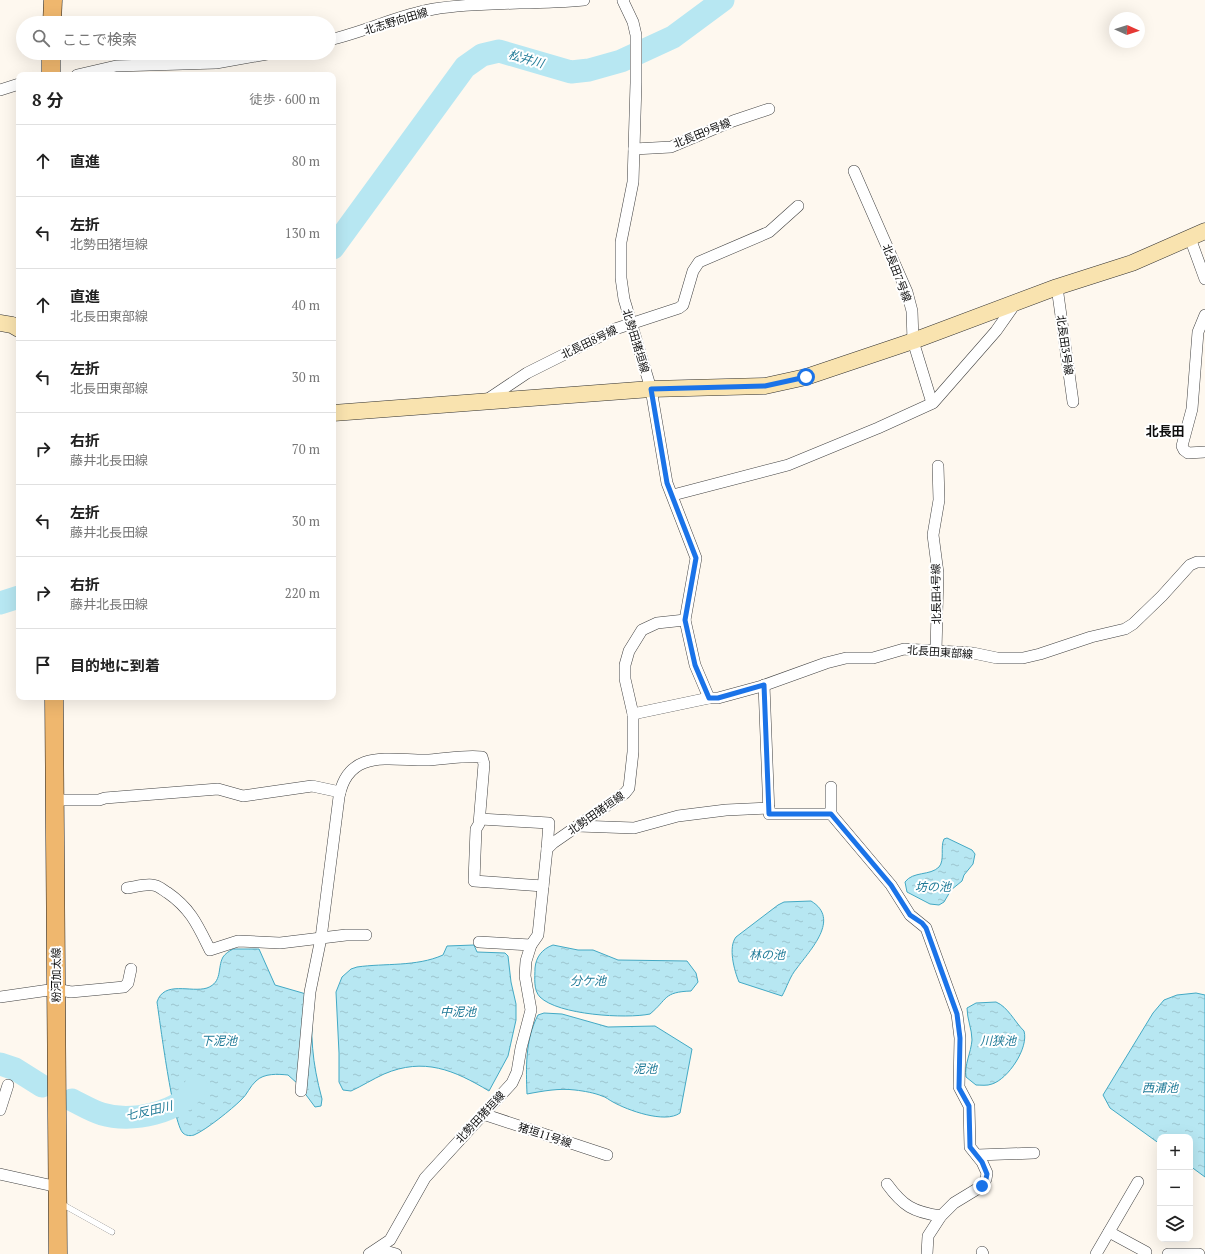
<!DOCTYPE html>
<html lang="ja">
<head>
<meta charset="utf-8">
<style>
  :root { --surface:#fff; --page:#f6f6f6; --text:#222; --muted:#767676; --line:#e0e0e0 }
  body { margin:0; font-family:"PT Serif","Noto Sans JP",serif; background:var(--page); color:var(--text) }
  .controls { position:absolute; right:12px; bottom:12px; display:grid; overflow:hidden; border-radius:8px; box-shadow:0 4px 16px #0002 }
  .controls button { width:36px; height:36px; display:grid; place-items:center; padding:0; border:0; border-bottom:1px solid var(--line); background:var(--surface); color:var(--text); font:20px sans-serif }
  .compass { position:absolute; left:1109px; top:12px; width:36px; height:36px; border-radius:50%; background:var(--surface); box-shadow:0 4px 16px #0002; rotate:93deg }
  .stop { position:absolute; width:12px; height:12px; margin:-9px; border:3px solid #1a73e8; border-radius:50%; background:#fff }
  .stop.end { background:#1a73e8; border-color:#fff; box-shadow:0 1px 4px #0008 }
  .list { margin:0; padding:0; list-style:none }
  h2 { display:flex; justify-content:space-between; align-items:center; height:52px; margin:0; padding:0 16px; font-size:17px }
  h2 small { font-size:13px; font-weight:400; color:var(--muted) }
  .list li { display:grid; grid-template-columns:26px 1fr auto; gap:12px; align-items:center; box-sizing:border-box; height:72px; padding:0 16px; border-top:1px solid var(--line) }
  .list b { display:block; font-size:15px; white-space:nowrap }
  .list p { margin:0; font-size:13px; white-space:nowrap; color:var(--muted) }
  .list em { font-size:13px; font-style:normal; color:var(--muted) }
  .icon { flex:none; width:22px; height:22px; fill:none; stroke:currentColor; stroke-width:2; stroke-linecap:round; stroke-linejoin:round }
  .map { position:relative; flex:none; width:1205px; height:1254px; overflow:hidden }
  .search { position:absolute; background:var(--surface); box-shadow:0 4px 16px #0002; left:16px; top:16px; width:320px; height:44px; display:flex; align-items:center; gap:10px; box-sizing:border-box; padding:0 14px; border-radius:22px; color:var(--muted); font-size:15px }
  .panel { position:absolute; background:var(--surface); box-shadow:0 4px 16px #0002; left:16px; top:72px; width:320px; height:628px; border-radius:8px }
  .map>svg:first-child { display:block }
  .water { fill:url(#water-ripples); stroke:#43a9c4 }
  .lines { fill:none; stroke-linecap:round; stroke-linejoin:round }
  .river { stroke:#b7e7f2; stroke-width:23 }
  .lane-casing { stroke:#414141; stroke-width:6 }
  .street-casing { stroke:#414141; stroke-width:12 }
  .secondary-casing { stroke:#303030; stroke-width:17 }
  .primary-casing { stroke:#1f1f1f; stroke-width:19 }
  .lane { stroke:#fff; stroke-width:5.5 }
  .street { stroke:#fff; stroke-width:11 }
  .secondary { stroke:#f9e3af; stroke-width:16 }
  .primary { stroke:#efb76e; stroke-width:18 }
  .route { stroke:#1a73e8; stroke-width:5 }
  .labels { text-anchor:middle; stroke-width:4; stroke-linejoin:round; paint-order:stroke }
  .street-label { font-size:11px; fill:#0e0e0e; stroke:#fff }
  .water-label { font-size:12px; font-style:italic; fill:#1f7a97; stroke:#fff }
  .quarter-label { font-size:13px; font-weight:bold; fill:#0e0e0e; stroke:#fff }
</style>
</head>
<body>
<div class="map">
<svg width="1205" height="1254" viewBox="0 0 1205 1254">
  <defs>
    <pattern id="water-ripples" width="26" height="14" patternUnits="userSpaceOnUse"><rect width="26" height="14" fill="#b7e7f2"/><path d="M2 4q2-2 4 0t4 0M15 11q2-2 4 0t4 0" fill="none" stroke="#9cc5ce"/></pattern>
  </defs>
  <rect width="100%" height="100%" fill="#fef8ef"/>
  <g class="water">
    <path d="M947,838L972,850L975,854L973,864L964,875L962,881L951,890L944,902L939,905L930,904L907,892L905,882C913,871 930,876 939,867C945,860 940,847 944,839Z"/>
    <path d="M811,901C841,919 810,950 797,968C790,976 787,987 782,996L739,982C734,970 728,947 736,937L778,905L784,902Z"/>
    <path d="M474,945L477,952L505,953L508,956L511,982L516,1004V1020L508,1056L489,1091C454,1070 424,1057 384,1074C373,1079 362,1086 351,1091L343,1090L339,1082V1053L336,992L342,977L351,969L357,967C385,963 416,967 443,955L447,946Z"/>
    <path d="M553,945L578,950H593L618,960L687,961L696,973L698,982L691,991C663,992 668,999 650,1014C626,1019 558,1015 540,997C533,990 535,977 535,968C536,957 542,949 553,945Z"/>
    <path d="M233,949H259L275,985L313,996C310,1035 312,1062 322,1099L321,1106L315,1107L298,1084L288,1075C278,1074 264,1073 256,1081C250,1086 247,1095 241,1100C232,1109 206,1130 194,1135C191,1136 186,1136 183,1133C173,1124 160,1022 157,1002C164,980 191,993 207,988C223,982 217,968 223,957C225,954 229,951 233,949Z"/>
    <path d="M1196,993L1205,995V1177L1190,1166V1137H1160V1144L1110,1108L1103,1095L1153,1013L1164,1000L1177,995Z"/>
    <path d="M996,1002C1008,1007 1014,1021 1024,1031C1029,1048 1008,1079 992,1084C987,1086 981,1085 976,1085L966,1077C964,1065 971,1053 972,1040C972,1029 967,1019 967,1008L976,1003Z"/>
    <path d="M544,1013L562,1014L608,1027L655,1026L692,1049L680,1113C665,1124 627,1110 613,1102C609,1100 606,1097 602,1096C595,1093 584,1091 575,1090C559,1088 543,1091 527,1094C526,1068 525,1040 538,1015Z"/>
  </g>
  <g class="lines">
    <g class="river">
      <path d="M333,248L465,67L482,55L499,51L571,72L589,70L621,61L673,37L723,0"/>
      <path d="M0,603L19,597"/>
      <path d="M0,1064L15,1069L42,1086"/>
      <path d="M72,1100C82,1105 92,1111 102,1114C131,1123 181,1113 196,1086"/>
    </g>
    <g class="lane-casing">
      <path id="lane" d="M60,1203L112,1232"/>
    </g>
    <g class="street-casing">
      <g id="street">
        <path d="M329,40C365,32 398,15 434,9C483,1 534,5 584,0"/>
        <path d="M77,75L116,66L216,63L273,53"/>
        <path d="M0,90L19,84"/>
        <path d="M634,149L671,147L733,121L769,109"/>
        <path d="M854,171L907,292L912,311L913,341L932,403"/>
        <path d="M1190,238L1205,279"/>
        <path d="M1057,287L1073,402"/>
        <path d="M1205,315L1198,332L1192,409L1182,446L1184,450L1188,453L1205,452"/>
        <path d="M485,401L527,373L615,329L679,308L683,305L693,271L699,262L769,232L798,206"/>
        <path d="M673,495L788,465L878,428L933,403L996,331L1015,304"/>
        <path d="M685,620L695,665L709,698H718L762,686L826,663L846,658H873L904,649L973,653L997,658H1023L1040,654L1091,637L1125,629L1133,624L1162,596L1190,565L1197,562H1205"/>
        <path d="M936,651L938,573L933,535L939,500L938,466"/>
        <path d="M764,685L769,814H831L891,885L910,915L926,928L957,1014L960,1038L959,1087L969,1106L970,1147L982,1162L987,1173L986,1179L982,1186L954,1203L941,1216L928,1236L927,1254"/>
        <path d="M633,714L709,698"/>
        <path d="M55,800H99L105,798L218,789L243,796L312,786L340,792"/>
        <path d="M831,814V787"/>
        <path d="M480,819L549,823L547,849"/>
        <path d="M578,826L634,828L678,816L726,810L769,808"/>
        <path d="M127,888C135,887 144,884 152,885C158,885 163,890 168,893C191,909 198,926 210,950L238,941L280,943L346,935H366"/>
        <path d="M479,942L531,945"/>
        <path d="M0,997L56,989L71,992L124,987L128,983L131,969"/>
        <path d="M301,1091L310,992L321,938L339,797C348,747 392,761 429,760C447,759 464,755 482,757L484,764L479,824L476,829L474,881L543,886"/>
        <path d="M0,1110L8,1085"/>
        <path d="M483,1114L607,1155"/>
        <path d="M977,1155L1034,1153"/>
        <path d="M0,1174L58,1187"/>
        <path d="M887,1184C903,1206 913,1212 941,1216"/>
        <path d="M1109,1232L1146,1252"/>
        <path d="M378,1249L396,1254"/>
        <path d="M982,1252L983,1254"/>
        <path d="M369,1254L390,1240L425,1178L512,1083L517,1072L521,1048L531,1010L525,976L526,961L531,945L538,935L547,849L553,843L625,793L629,788L633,752V714L625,679V665L629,651L642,630L657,623L685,620L696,558L667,483L651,389L624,299L621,278V242L633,182L636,83V35L633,22L623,1L624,0"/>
        <path d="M1096,1254L1138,1182"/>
        <path d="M1168,1254H1199"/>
      </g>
    </g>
    <g class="secondary-casing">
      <g id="secondary">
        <path d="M0,323L12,325L19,329"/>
        <path d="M333,413L651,389L765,386L806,377L913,341L1057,287L1132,263L1205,231"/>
      </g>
    </g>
    <g class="primary-casing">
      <g id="primary">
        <path d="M52,23L53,0"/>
        <path d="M51,75V53"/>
        <path d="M54,697L58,1254"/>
      </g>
    </g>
    <use href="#lane" class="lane"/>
    <use href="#street" class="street"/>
    <use href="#secondary" class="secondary"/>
    <use href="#primary" class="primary"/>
  </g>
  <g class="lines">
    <path class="route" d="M806,377L765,386L651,389L667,483L696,558L685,620L695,665L709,698H718L764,685L769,814H831L891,885L910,915L922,923L926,928L957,1014L960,1038L959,1088L969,1106L970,1147L982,1162L987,1174L986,1179L982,1186"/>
  </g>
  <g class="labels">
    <g class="street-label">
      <text transform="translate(396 21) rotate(-17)" y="4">北志野向田線</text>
      <text transform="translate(702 133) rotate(-22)" y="4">北長田9号線</text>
      <text transform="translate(897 273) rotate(69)" y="4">北長田7号線</text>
      <text transform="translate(636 341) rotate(73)" y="4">北勢田猪垣線</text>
      <text transform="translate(589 342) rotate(-26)" y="4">北長田8号線</text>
      <text transform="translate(1065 345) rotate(82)" y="4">北長田3号線</text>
      <text transform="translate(936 594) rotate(-91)" y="4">北長田4号線</text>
      <text transform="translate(940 652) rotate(4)" y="4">北長田東部線</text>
      <text transform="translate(596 813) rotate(-35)" y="4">北勢田猪垣線</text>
      <text transform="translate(56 975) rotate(-90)" y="4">粉河加太線</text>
      <text transform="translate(480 1117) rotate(-47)" y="4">北勢田猪垣線</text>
      <text transform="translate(545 1135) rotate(18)" y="4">猪垣11号線</text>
    </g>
    <g class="water-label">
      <text transform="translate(526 59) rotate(16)" y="4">松井川</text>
      <text x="933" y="891">坊の池</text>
      <text x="767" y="959">林の池</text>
      <text x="588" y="985">分ケ池</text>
      <text x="458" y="1016">中泥池</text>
      <text x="219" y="1045">下泥池</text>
      <text x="998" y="1045">川狭池</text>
      <text x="645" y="1073">泥池</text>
      <text x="1160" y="1092">西浦池</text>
      <text transform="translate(149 1111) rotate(-13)" y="4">七反田川</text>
    </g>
    <g class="quarter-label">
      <text x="1165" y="436">北長田</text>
    </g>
  </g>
</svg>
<div class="controls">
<button>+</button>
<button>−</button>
<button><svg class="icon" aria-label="layers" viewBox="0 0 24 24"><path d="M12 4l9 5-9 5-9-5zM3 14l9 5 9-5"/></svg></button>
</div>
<svg class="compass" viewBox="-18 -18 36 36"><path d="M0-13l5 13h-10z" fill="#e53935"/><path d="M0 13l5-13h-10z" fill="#767676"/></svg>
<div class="stop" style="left:806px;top:377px"></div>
<div class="stop end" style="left:982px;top:1186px"></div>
<div class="search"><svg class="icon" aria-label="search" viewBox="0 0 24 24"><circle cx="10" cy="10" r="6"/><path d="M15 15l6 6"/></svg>ここで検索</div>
<section class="panel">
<h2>8 分<small>徒歩 · 600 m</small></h2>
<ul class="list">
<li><svg class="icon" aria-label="ahead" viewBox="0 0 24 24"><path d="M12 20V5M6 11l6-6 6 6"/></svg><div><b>直進</b></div><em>80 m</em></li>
<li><svg class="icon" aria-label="left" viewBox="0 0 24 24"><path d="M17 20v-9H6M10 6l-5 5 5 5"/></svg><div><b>左折</b><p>北勢田猪垣線</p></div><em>130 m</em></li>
<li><svg class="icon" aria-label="ahead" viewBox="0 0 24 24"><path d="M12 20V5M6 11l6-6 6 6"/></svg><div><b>直進</b><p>北長田東部線</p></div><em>40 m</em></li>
<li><svg class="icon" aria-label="left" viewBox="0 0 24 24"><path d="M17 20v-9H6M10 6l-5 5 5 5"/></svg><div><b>左折</b><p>北長田東部線</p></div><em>30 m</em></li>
<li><svg class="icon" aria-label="right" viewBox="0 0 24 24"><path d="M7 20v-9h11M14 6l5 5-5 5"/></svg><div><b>右折</b><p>藤井北長田線</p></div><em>70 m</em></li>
<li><svg class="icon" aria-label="left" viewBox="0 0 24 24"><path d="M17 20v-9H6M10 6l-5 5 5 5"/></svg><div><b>左折</b><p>藤井北長田線</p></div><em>30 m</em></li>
<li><svg class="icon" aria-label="right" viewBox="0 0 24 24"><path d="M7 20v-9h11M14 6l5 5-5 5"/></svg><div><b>右折</b><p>藤井北長田線</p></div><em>220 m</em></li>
<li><svg class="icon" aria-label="arrive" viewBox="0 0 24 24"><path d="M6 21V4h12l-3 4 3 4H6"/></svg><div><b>目的地に到着</b></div></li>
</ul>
</section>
</div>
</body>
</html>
